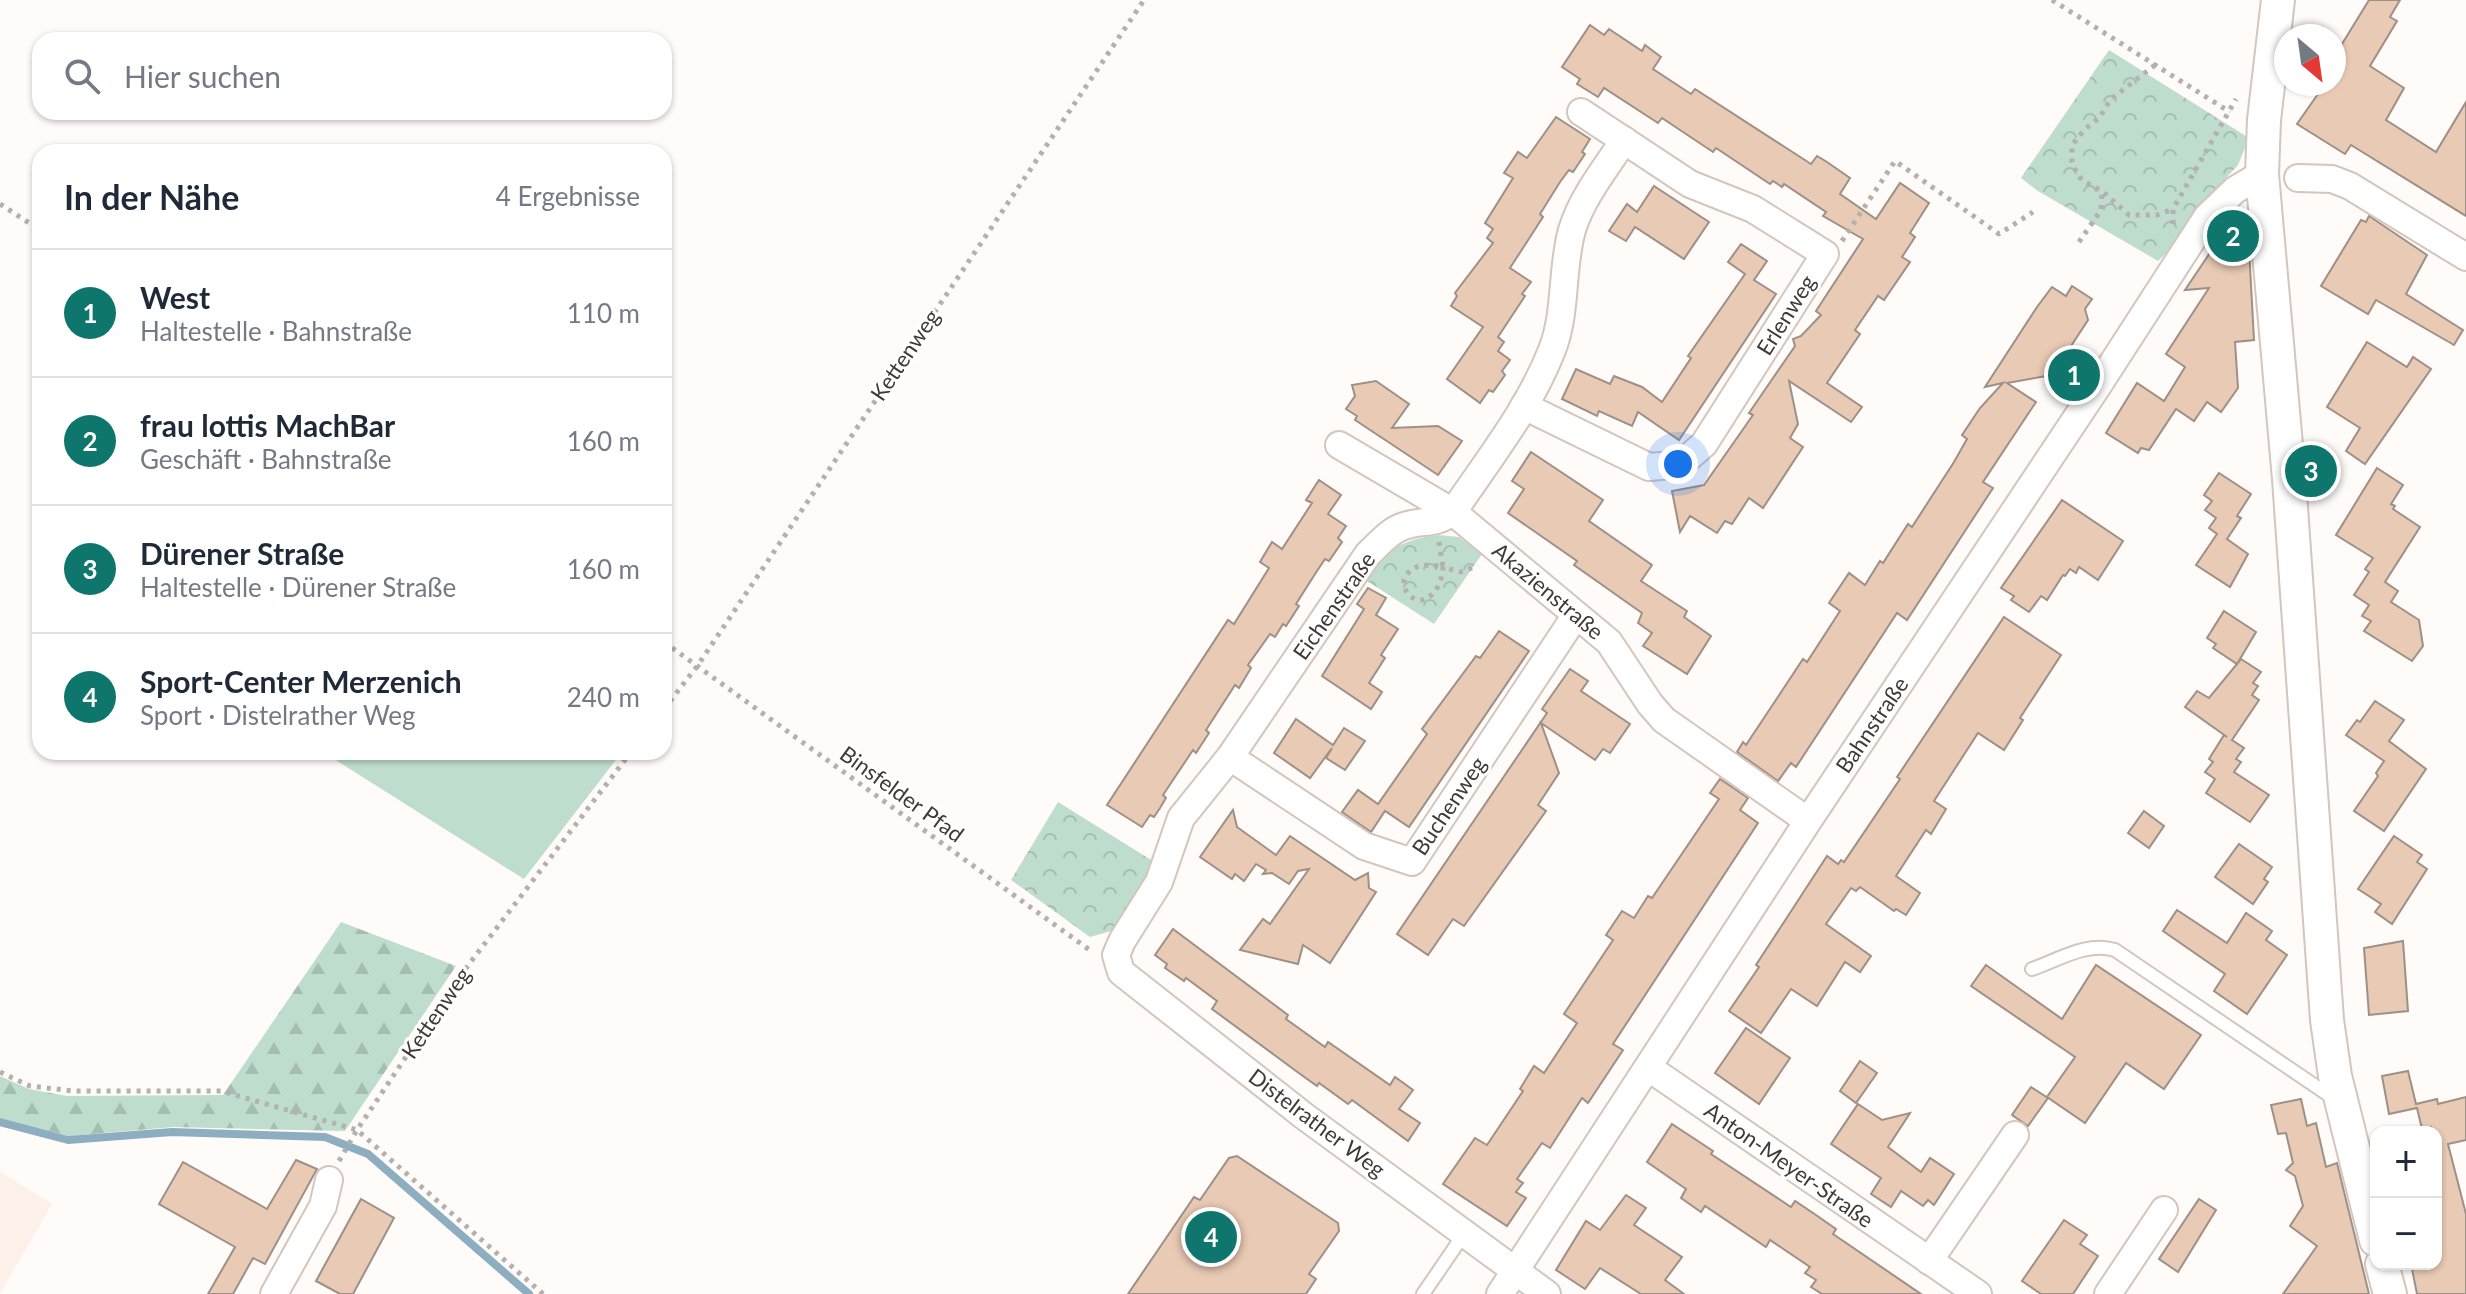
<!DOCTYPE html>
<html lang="de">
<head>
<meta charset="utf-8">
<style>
  :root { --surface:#fff; --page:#f6f6f7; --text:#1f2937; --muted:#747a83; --line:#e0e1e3; --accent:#0f766e }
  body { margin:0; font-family:Lato,sans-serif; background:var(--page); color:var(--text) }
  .controls { position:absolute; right:24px; bottom:24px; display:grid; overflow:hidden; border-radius:16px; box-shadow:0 2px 6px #0004 }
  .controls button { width:72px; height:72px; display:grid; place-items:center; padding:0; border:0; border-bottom:2px solid var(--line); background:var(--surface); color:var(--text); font:40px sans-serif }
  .compass { position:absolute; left:2274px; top:24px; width:72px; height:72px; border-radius:50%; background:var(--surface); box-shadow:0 2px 6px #0004; rotate:151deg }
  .you { position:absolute; left:1678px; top:464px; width:28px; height:28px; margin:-20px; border:6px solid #fff; border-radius:50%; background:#1a73e8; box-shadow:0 0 0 12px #1a73e833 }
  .badge { display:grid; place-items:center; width:52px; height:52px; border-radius:50%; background:var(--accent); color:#fff; font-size:26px; font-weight:700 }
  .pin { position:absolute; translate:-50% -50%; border:4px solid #fff; box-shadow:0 2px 8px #0006 }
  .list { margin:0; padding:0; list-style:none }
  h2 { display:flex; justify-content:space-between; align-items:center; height:104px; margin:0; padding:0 32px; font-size:34px }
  h2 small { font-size:26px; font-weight:400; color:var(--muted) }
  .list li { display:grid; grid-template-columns:52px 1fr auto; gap:24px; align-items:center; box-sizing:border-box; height:128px; padding:0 32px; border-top:2px solid var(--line) }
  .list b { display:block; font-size:30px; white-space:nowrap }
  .list p { margin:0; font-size:26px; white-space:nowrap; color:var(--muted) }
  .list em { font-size:26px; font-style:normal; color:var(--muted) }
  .icon { flex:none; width:44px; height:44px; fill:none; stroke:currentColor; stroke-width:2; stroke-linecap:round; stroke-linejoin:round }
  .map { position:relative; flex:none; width:2466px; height:1294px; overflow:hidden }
  .search { position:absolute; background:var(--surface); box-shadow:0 2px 6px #0004; left:32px; top:32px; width:640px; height:88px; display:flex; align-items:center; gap:20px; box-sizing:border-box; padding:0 28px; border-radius:24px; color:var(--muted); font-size:30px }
  .panel { position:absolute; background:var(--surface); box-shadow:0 2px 6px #0004; left:32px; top:144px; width:640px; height:616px; border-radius:24px }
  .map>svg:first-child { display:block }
  .built { fill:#fdf0e8 }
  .green { fill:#bfddcc }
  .forest { fill:url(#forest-firs) }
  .park { fill:url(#park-crowns) }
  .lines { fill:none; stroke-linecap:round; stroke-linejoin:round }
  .stream { stroke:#8daec1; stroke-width:8 }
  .building { fill:#e9cab4; stroke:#9d9087; stroke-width:2 }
  .service-casing { stroke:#d4c5bd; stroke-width:16 }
  .minor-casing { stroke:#d4c5bd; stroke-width:30 }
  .tertiary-casing { stroke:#d4c5bd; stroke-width:36 }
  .path { stroke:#b4b0ae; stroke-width:5; stroke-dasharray:4 6; stroke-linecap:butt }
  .service { stroke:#fff; stroke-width:12 }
  .minor { stroke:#fff; stroke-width:26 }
  .tertiary { stroke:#fff; stroke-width:32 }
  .labels { text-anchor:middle; stroke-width:6; stroke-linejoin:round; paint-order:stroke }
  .street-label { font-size:22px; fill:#403a37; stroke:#fff }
</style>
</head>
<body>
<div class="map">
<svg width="2466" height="1294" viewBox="0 0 2466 1294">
  <defs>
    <pattern id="forest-firs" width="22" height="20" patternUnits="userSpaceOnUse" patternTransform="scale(2)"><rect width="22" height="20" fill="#bfddcc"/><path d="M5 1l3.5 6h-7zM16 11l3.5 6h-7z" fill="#a5beb0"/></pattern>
    <pattern id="park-crowns" width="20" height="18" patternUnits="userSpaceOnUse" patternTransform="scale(2)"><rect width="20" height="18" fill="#bfddcc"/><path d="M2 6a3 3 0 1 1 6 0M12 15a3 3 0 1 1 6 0" fill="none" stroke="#a5beb0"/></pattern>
  </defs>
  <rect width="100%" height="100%" fill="#fefbf9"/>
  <path class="built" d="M0,1172L52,1204L0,1293Z"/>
  <path class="green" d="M323,752H622L524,879Z"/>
  <path class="forest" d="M341,922L456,966L345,1131L173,1127L69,1136L0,1119V1076L29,1089L67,1096L223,1095Z"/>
  <g class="park">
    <path d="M2109,50L2249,138L2238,165L2202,204L2181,239L2158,261L2038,191L2021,178Z"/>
    <path d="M1439,535L1459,537L1482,554L1434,624L1364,579C1385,549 1404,539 1439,535Z"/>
    <path d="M1058,802L1156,863L1118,929L1090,937L1011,880Z"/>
  </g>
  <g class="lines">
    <path class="stream" d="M0,1122L68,1140L172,1132L325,1137L368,1154L529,1294"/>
  </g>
  <g class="building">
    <path d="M2369,0H2400L2390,17L2397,21L2370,66L2404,88L2386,120L2436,152L2466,102V216L2351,145L2345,154L2297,124L2325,84H2334V57Z"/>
    <path d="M1590,25L1604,35L1609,29L1642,51L1645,45L1661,57L1653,69L1691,94L1695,89L1811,164L1817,156L1827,162L1850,178L1840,194L1876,219L1900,183L1929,203L1910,233L1915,237L1902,257L1910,262L1884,300L1878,296L1855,330L1860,334L1827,383L1862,407L1851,422L1789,381L1798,424L1790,438L1803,447L1763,508L1749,498L1732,524L1725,521L1717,533L1690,516L1680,532L1672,491L1704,485L1753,415L1749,413L1795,346L1793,339L1801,336L1821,315L1816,311L1863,239L1823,216L1826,212L1784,184L1782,187L1773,181L1770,184L1716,148L1713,152L1662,118L1658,123L1604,88L1598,97L1577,84L1580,79L1562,67Z"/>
    <path d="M1556,117L1590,139L1582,152L1585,154L1573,172L1569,170L1560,182L1540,214L1543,217L1510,268L1531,282L1522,294L1525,296L1498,337L1504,342L1498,351L1510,360L1502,371L1505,375L1493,392L1489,390L1480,403L1447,379L1483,327L1451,306L1457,296L1455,293L1493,243L1487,238L1493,229L1485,223L1513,178L1504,173L1518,152L1527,158Z"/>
    <path d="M1654,186L1709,222L1684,259L1635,227L1626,241L1609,231L1627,204L1637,212Z"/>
    <path d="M2369,216L2427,255L2406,294L2463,330L2454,345L2376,300L2368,314L2321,286L2361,220L2366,222Z"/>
    <path d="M2237,223L2248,230L2254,340L2235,342L2238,388L2221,412L2207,402L2194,421L2176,409L2149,450L2141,448L2138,453L2106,433L2137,383L2164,401L2185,367L2166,354L2209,288L2185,290L2228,226Z"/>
    <path d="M1741,244L1767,261L1754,280L1776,294L1679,440L1638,412L1632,426L1599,411L1597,416L1562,399L1576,369L1610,384L1614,376L1642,387L1662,402L1691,358L1688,356L1745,274L1728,262Z"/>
    <path d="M2072,286L2092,299L2085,309L2088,320L2052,375L2007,383L2036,402L1983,482L1993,488L1907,620L1897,613L1796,767L1791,763L1778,781L1737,752L1743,742L1746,745L1803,659L1807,662L1840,611L1829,603L1849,573L1865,585L1880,561L1883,563L1908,524L1912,527L1954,462L1967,439L1962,435L1980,408L2003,383L1985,387L2037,307L2052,287L2066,296Z"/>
    <path d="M2367,342L2407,367L2413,357L2431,369L2365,464L2346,451L2360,428L2327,407Z"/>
    <path d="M1376,381L1409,404L1392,428L1438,426L1462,441L1438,475L1355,420L1357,416L1346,409L1355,396L1352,385Z"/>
    <path d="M1531,452L1603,500L1589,521L1652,565L1641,581L1687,611L1684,617L1711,636L1687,674L1643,646L1652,633L1638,623L1642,613L1574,565L1577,561L1508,513L1524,489L1512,481Z"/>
    <path d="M2377,468L2403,485L2391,504L2395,506L2393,509L2420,527L2385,582L2398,591L2391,602L2419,620L2423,646L2412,661L2364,631L2371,621L2362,616L2369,605L2354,595L2369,572L2365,569L2373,558L2336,535Z"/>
    <path d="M2219,473L2251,494L2237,516L2241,518L2227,539L2248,554L2230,587L2196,565L2217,534L2209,528L2216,518L2205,510L2212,501L2204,495Z"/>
    <path d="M1319,480L1341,495L1328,514L1346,526L1338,538L1342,542L1329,561L1325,559L1317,571L1296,604L1299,606L1286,626L1283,624L1275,637L1270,634L1248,665L1251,668L1239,688L1235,685L1206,730L1209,733L1196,753L1193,750L1163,795L1166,798L1160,808L1154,817L1150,815L1142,827L1107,805L1228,620L1234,624L1269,568L1260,562L1272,542L1282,549L1312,503L1306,500Z"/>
    <path d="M2062,500L2123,541L2098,580L2079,567L2076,573L2070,569L2065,576L2063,575L2047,600L2041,596L2029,612L2011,600L2014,596L2001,588Z"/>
    <path d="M1368,588L1386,598L1376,615L1398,629L1381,655L1385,658L1369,683L1382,692L1371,709L1322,676L1364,609L1357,604Z"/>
    <path d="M2224,611L2256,632L2237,664L2213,648L2216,644L2207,638Z"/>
    <path d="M2004,617L2061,655L2020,718L2023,720L2004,750L1978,733L1934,801L1946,809L1931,834L1926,830L1896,876L1920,893L1906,915L1896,909L1894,911L1860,887L1856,891L1851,888L1826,924L1871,956L1860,972L1845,962L1817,1006L1791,989L1761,1033L1729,1011L1759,967L1756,965L1827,856L1838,864L1841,860L1844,862L1900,779L1897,777Z"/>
    <path d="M1499,631L1529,651L1409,827L1385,811L1371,832L1342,812L1358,790L1378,804L1427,734L1422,729L1476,656L1480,658Z"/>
    <path d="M2241,659L2261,672L2253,683L2258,686L2252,695L2259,700L2232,740L2244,748L2236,759L2241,762L2234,772L2269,795L2250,822L2206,793L2215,779L2205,772L2213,762L2209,759L2224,735L2227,737L2185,707L2197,691L2209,698Z"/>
    <path d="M1570,669L1588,681L1581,691L1630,724L1610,753L1603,749L1595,760L1541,723L1559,773L1538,805L1546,811L1464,926L1453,919L1428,955L1397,934L1547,713L1542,709Z"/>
    <path d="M2375,701L2404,720L2389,741L2426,769L2384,831L2354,811L2378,776L2376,773L2384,761L2346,735L2357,720L2360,722Z"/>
    <path d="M1296,719L1333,745L1344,728L1365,741L1345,770L1326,758L1332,748L1310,778L1274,753Z"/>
    <path d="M1720,779L1748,798L1740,810L1758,823L1613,1044L1623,1050L1588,1103L1582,1098L1550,1148L1542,1143L1517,1179L1523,1183L1516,1192L1526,1198L1507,1226L1443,1184L1475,1138L1487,1145L1523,1091L1520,1089L1534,1066L1544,1073L1577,1023L1564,1014L1613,940L1606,935L1622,911L1634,918L1648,896L1652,898L1719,799L1710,793Z"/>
    <path d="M1233,810L1237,827L1276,855L1290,836L1355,880L1368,873L1369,888L1376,892L1330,963L1303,945L1298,964L1240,950L1263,919L1270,924L1309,869L1298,871L1289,884L1272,873L1263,874L1266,870L1256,864L1244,881L1235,874L1232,879L1200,857Z"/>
    <path d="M2144,811L2164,826L2149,848L2128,833Z"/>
    <path d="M2394,836L2422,855L2417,862L2427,869L2392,924L2375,912L2381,904L2358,889Z"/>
    <path d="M2239,844L2272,867L2264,879L2268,882L2253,904L2215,877Z"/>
    <path d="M2177,910L2227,943L2246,913L2272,931L2266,940L2287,955L2247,1014L2214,991L2225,974L2163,931Z"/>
    <path d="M1173,929L1288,1015L1286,1019L1325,1047L1328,1042L1390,1085L1395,1077L1413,1090L1399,1109L1420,1123L1408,1141L1352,1100L1348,1104L1319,1083L1317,1086L1296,1071L1212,1009L1217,1001L1186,978L1184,981L1165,968L1167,964L1155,955Z"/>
    <path d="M2403,941L2408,1011L2369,1015L2364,948Z"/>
    <path d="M1986,965L2062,1019L2096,965L2201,1035L2164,1089L2126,1063L2085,1123L2047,1097L2075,1057L1971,986Z"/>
    <path d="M1746,1028L1790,1058L1759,1104L1715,1073Z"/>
    <path d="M1860,1061L1877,1073L1856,1103L1840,1091Z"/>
    <path d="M2408,1071L2416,1104L2437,1099L2438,1104L2466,1097V1140L2448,1144L2466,1214V1294H2417L2411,1264H2436V1132H2432L2431,1127L2422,1129L2417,1108L2389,1114L2382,1076Z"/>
    <path d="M2031,1087L2048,1098L2028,1126L2012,1115Z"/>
    <path d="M2301,1099L2307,1126L2316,1123L2326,1167L2337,1163L2369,1294H2283L2317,1246L2290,1226L2303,1206L2295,1176L2286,1170L2293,1163L2286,1133L2278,1134L2271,1105Z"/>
    <path d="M1858,1104L1882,1120L1910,1113L1888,1147L1921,1172L1930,1158L1954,1174L1934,1205L1928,1200L1923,1206L1901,1191L1891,1207L1871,1194L1881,1178L1831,1144Z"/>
    <path d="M1672,1124L1713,1151L1711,1154L1791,1207L1795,1201L1816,1215L1836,1229L1833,1234L1921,1294H1822L1811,1287L1816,1280L1805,1273L1810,1267L1770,1240L1766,1247L1705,1206L1701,1212L1681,1198L1686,1189L1647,1162Z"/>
    <path d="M1237,1156L1338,1223L1339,1231L1309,1274L1316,1279L1306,1294H1128L1194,1197L1200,1200L1229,1158Z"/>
    <path d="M296,1160L317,1169L265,1264L253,1258L233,1294H208L235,1247L159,1204L183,1162L267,1209Z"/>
    <path d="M1626,1195L1646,1208L1634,1225L1682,1257L1665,1280L1684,1294H1641L1600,1268L1585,1289L1556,1270L1586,1221L1600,1230Z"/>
    <path d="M361,1199L394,1218L353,1294H340L316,1281Z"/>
    <path d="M2199,1199L2216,1210L2178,1272L2159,1259Z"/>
    <path d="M2064,1220L2087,1235L2080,1244L2098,1256L2073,1294H2041L2022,1281Z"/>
  </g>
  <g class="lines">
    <g class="service-casing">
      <g id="service">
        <path d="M2032,969C2058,960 2088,941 2115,950L2336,1100"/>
        <path d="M1423,1294L1464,1234"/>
      </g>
    </g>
    <g class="minor-casing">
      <g id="minor">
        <path d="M2298,178L2332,179L2350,186L2466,257"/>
        <path d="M1524,406L1649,467L1673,465L1688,458L1704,444L1825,254L1753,209L1690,184L1581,112"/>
        <path d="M1339,445L1453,512L1609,642L1650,704L1664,720L1808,821"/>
        <path d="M1230,757L1364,846L1412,862L1576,615"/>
        <path d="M1649,1068L1978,1294"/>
        <path d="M1929,1261L2015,1135"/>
        <path d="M274,1294L323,1206L329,1180"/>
        <path d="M1500,1294L1808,821L2099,384L2207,217L2235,190L2262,174"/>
        <path d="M1547,1294L1304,1116L1121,972L1116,955L1122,941L1159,882L1181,818L1230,757L1368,554C1379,544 1390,530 1404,526C1425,519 1432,526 1453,512C1488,460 1529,409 1552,350C1567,312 1561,268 1572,230C1582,197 1606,168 1624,140"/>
        <path d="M2108,1294L2164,1210"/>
      </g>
    </g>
    <g class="tertiary-casing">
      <g id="tertiary">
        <path d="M2278,0L2264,120L2262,174L2289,479L2327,1020L2335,1076L2376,1240"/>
        <path d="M2382,1264L2390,1294"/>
      </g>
    </g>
    <g class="path">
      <path d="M2052,0L2230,112"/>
      <path d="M2155,65L2110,100L2100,117L2084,130L2072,145V162L2077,174L2083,181L2102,191L2129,215H2157L2173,209"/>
      <path d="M0,204L40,230"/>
      <path d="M2173,224V209L2236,99"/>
      <path d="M1842,241L1895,161L1999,234L2033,212"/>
      <path d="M2079,242L2101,210L2102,192"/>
      <path d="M1439,542L1443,567C1424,563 1407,564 1403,585C1417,616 1442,594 1443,567L1460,572L1478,566"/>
      <path d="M664,642L1091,951"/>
      <path d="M664,709L698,665L1144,0"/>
      <path d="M0,1072L30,1086L73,1091H221L357,1130L543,1294"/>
      <path d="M339,1161L357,1130L460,976L631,752"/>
    </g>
    <use href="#service" class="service"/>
    <use href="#minor" class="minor"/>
    <use href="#tertiary" class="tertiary"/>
  </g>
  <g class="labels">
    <g class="street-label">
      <text transform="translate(1786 315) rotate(-58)" y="8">Erlenweg</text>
      <text transform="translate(905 355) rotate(-56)" y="8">Kettenweg</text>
      <text transform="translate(1548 591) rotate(40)" y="8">Akazienstraße</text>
      <text transform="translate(1334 606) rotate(-55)" y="8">Eichenstraße</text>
      <text transform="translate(1872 725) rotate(-56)" y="8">Bahnstraße</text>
      <text transform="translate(902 794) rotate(36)" y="8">Binsfelder Pfad</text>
      <text transform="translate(1449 806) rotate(-56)" y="8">Buchenweg</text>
      <text transform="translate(436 1013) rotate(-56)" y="8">Kettenweg</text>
      <text transform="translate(1317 1123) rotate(37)" y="8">Distelrather Weg</text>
      <text transform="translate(1789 1165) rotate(35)" y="8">Anton-Meyer-Straße</text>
    </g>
  </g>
</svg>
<div class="controls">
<button>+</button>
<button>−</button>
</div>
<svg class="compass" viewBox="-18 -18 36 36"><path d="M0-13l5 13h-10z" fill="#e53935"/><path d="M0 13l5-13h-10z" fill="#747a83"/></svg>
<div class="you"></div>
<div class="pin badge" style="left:2074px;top:375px">1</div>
<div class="pin badge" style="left:2233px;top:236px">2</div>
<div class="pin badge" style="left:2311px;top:471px">3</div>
<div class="pin badge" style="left:1211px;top:1237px">4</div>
<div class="search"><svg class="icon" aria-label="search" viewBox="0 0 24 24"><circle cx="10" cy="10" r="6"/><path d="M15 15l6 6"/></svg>Hier suchen</div>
<section class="panel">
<h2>In der Nähe<small>4 Ergebnisse</small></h2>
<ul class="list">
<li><span class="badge">1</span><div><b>West</b><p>Haltestelle · Bahnstraße</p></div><em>110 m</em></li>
<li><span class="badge">2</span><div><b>frau lottis MachBar</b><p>Geschäft · Bahnstraße</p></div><em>160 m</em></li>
<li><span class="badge">3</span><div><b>Dürener Straße</b><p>Haltestelle · Dürener Straße</p></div><em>160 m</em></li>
<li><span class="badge">4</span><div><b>Sport-Center Merzenich</b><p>Sport · Distelrather Weg</p></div><em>240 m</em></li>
</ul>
</section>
</div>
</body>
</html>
